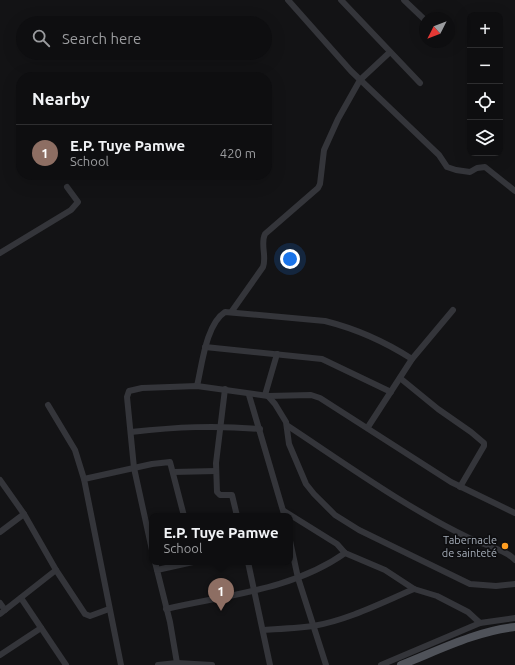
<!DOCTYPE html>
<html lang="en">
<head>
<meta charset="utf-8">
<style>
  :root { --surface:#0e0e10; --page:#1c1c1e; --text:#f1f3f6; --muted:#9b9c9f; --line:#2e2e30; --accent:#ff9e21 }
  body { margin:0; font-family:Ubuntu,sans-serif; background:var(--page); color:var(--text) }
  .controls { position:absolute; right:12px; top:12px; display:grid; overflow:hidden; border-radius:8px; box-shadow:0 4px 16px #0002 }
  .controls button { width:36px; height:36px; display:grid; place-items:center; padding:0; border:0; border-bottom:1px solid var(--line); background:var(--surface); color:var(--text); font:20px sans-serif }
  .compass { position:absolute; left:419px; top:12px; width:36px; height:36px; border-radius:50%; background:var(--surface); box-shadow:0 4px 16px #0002; rotate:228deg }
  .you { position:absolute; left:290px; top:259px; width:14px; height:14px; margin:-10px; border:3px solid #fff; border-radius:50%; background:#1a73e8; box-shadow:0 0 0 6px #1a73e833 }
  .badge { display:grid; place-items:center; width:26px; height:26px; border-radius:50%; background:var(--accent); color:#fff; font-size:13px; font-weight:700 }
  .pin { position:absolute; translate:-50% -33px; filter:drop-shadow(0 1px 2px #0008) }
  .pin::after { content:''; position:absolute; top:21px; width:14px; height:12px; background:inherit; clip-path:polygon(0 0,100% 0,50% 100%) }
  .popup { position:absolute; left:149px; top:513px; width:144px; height:52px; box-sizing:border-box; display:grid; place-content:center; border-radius:8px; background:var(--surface); filter:drop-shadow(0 1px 3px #0005); font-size:13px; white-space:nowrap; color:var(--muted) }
  .popup b { font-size:15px; color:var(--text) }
  .popup::after { content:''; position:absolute; left:50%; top:100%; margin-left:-8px; border:8px solid transparent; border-top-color:var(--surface) }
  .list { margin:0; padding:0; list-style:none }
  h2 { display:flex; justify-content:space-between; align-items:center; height:52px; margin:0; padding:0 16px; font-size:17px }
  h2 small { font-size:13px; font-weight:400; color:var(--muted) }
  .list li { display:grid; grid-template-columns:26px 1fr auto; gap:12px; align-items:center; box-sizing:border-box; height:56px; padding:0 16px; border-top:1px solid var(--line) }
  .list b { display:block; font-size:15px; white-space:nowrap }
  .list p { margin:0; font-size:13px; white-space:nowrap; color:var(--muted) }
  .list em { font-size:13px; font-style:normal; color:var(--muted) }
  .icon { flex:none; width:22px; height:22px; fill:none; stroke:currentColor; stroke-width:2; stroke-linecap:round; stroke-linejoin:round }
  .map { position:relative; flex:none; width:515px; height:665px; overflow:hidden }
  .search { position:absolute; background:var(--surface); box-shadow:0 4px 16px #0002; left:16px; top:16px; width:256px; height:44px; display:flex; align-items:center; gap:10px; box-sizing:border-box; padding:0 14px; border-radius:22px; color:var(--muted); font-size:15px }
  .panel { position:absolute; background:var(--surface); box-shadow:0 4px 16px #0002; left:16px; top:72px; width:256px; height:108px; border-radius:16px }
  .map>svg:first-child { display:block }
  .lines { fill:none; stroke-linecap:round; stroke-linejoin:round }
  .minor { stroke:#34353a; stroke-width:6 }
  .major { stroke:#4f5259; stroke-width:8 }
  .poi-dot { fill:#ff9e21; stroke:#0e0e10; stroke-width:1.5 }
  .labels { text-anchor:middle; stroke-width:3.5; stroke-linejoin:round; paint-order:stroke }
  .poi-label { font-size:11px; fill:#a3abb6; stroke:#0e0e10; text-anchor:end }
</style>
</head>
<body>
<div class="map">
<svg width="515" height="665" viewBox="0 0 515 665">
  <rect width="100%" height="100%" fill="#131315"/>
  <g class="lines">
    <g class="minor">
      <path d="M288,0L351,71L439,155L447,167L456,170L470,172L477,168L485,167L515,191"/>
      <path d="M341,0L420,83"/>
      <path d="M404,0L425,20"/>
      <path d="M0,253L71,210L78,202L67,187"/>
      <path d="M232,311L263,267C267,256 260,244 265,234L318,188L320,184L324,150L338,119L360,80L390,52"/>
      <path d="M205,347L322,359L391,392"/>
      <path d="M400,378L438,409L471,432L484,443V446L460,487"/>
      <path d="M197,386C202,365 206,324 225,312L325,321C357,329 384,341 412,359"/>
      <path d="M225,389L216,463L217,492L220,495H232L237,516"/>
      <path d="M249,395L284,514"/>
      <path d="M265,395L277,354"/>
      <path d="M268,396L275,404L286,422L289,444L306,484L314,494L335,515L359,530L470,584L496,586L515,584"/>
      <path d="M48,405L75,450L84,479L121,665"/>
      <path d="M288,426C347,465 405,507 469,538C481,544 507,550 515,560"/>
      <path d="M368,427L412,359L453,310"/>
      <path d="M131,432C177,427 214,425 260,429"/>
      <path d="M173,472L216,471"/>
      <path d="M84,479L152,464L170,462L184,516"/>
      <path d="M0,480L24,514L56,570L85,614L90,616L109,609"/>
      <path d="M284,511L337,544L345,553L385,570L414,589L437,596L468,612L480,623"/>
      <path d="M0,532L24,514"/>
      <path d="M290,541L298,578L326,665"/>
      <path d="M152,550L134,468L127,397L129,391L142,388L197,386L268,396L311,395L320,398L451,482L515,513"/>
      <path d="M155,562L170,622L177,663"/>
      <path d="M248,562L270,665"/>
      <path d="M157,570L193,562"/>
      <path d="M21,598L66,665"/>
      <path d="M0,603L5,610"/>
      <path d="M166,609C226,595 293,590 345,553"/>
      <path d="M0,614L56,570"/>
      <path d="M264,630C280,629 297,628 313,626C348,620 381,603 414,589"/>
      <path d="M0,655L41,628"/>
      <path d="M158,665L177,663L212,665"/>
      <path d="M381,665L480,623L515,618"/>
    </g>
    <path class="major" d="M401,665C437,651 476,631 515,627"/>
  </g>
  <circle class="poi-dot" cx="505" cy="546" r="4"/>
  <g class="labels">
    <g class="poi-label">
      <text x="497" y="544">Tabernacle<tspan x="497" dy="13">de sainteté</tspan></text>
    </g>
  </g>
</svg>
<div class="controls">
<button>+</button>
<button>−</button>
<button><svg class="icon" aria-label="locate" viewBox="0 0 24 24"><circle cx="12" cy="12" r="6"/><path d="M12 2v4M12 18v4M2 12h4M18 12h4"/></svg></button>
<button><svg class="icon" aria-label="layers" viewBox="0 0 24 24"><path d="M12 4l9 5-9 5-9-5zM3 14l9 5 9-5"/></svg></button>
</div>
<svg class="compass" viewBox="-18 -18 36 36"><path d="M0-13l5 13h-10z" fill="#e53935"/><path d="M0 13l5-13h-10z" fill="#9b9c9f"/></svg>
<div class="you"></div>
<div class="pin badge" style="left:221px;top:611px;background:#8d6e63">1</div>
<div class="popup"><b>E.P. Tuye Pamwe</b>School</div>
<div class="search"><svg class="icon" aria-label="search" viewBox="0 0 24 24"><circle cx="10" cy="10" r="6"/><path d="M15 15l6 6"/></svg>Search here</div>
<section class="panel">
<h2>Nearby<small></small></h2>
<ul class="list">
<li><span class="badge" style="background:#8d6e63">1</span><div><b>E.P. Tuye Pamwe</b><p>School</p></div><em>420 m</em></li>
</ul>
</section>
</div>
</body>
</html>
